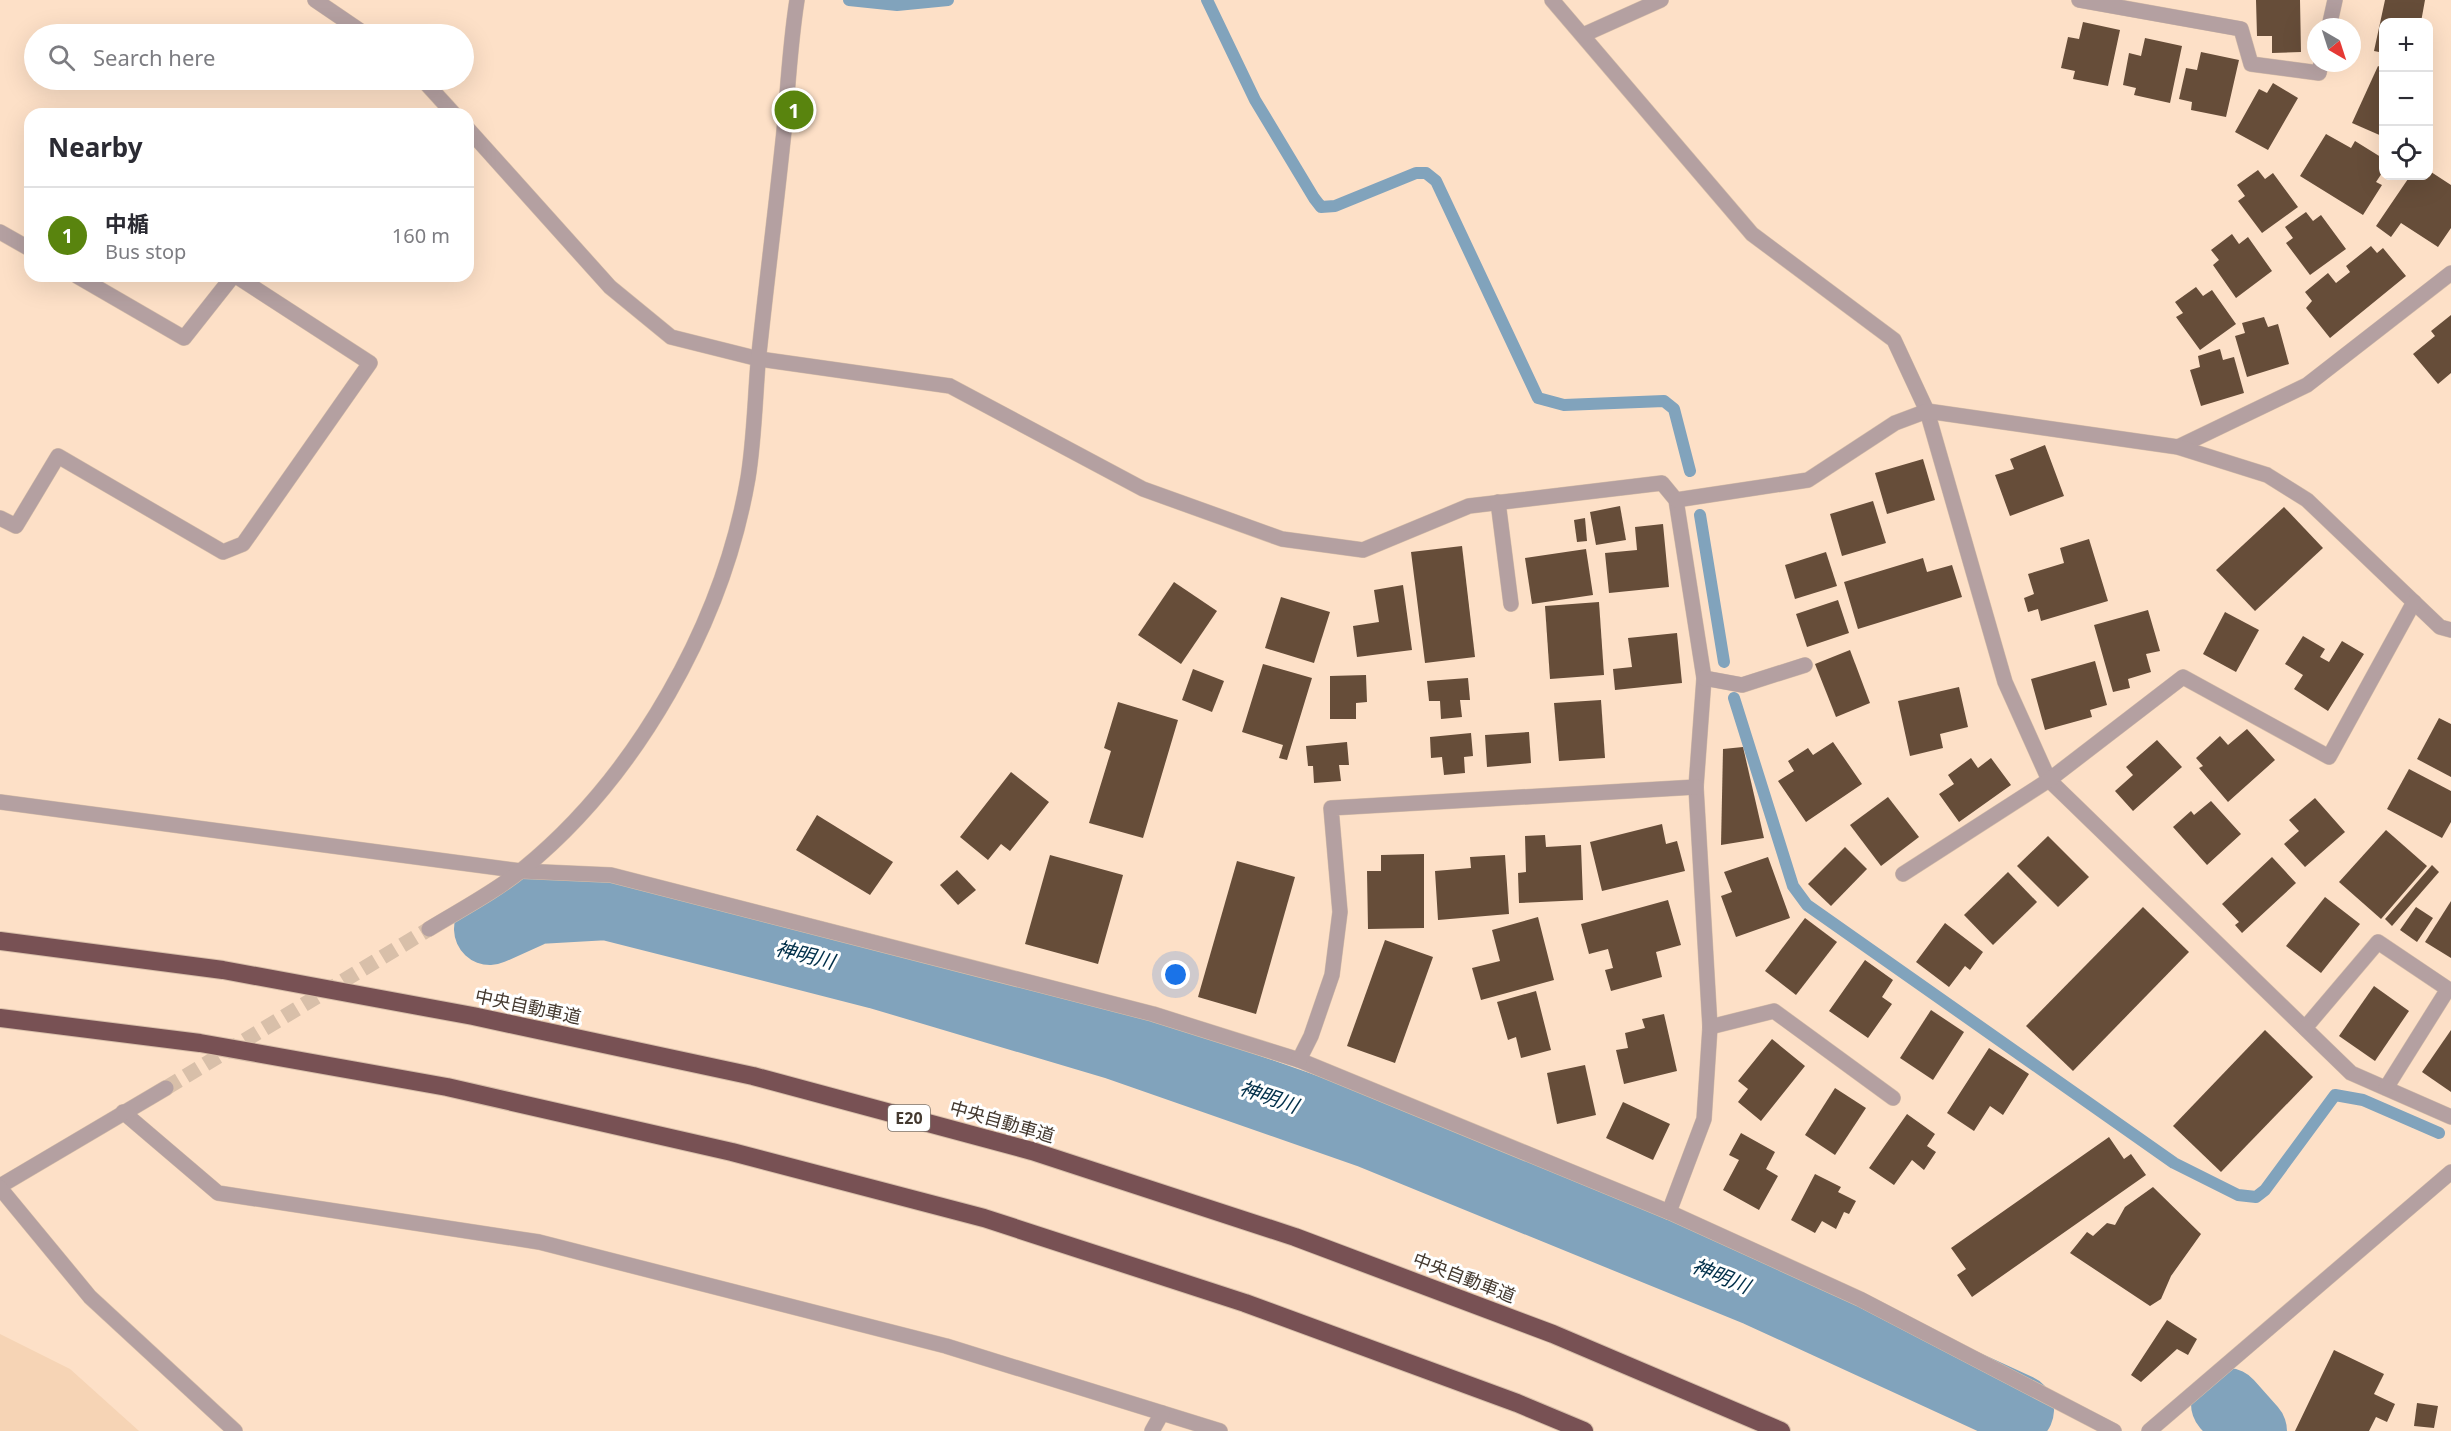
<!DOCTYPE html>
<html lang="en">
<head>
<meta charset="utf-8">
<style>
  :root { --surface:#fff; --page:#f7f7f7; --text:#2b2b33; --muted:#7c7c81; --line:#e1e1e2; --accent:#59840e }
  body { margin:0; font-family:"Noto Sans","Noto Sans JP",sans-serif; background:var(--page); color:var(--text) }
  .controls { position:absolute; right:18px; top:18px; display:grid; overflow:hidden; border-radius:12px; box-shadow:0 6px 24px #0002 }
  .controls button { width:54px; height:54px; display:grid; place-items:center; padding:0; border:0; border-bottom:2px solid var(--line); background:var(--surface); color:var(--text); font:30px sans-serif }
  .compass { position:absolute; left:2307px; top:18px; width:54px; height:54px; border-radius:50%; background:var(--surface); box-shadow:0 6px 24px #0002; rotate:141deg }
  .you { position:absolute; left:1176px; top:975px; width:21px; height:21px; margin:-15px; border:4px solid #fff; border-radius:50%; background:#1a73e8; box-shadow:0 0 0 9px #1a73e833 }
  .badge { display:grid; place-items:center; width:39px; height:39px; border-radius:50%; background:var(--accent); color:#fff; font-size:20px; font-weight:700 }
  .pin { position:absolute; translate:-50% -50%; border:3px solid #fff; box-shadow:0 2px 6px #0006 }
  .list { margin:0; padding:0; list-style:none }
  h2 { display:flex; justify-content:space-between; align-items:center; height:78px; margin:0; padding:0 24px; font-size:26px }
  h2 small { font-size:20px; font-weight:400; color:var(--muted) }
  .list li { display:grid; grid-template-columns:39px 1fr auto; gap:18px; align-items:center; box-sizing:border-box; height:96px; padding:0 24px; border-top:2px solid var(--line) }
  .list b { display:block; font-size:22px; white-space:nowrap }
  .list p { margin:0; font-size:20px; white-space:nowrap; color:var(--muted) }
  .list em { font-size:20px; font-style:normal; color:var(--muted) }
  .icon { flex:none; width:33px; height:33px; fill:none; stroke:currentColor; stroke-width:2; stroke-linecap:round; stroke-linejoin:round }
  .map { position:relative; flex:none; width:2451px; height:1431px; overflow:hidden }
  .search { position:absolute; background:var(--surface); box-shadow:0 6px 24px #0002; left:24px; top:24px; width:450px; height:66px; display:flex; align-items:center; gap:15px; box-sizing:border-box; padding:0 21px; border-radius:33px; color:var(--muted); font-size:22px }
  .panel { position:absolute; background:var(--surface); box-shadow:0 6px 24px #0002; left:24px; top:108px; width:450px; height:174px; border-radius:18px }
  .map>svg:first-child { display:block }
  .built { fill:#f6d4b5 }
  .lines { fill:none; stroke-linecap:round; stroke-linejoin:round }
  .stream { stroke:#81a3bc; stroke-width:12 }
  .river { stroke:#81a3bc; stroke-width:72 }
  .building { fill:#664d39 }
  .minor-tunnel { stroke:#d8bfa9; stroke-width:15; stroke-dasharray:15 8; stroke-linecap:butt }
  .minor-casing { stroke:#d8bfa9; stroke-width:16 }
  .highway-casing { stroke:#d8bfa9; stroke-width:20 }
  .minor { stroke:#b4a0a1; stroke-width:15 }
  .highway { stroke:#785154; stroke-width:18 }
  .labels { text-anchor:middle; stroke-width:6; stroke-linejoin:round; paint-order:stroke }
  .shield { fill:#fff; stroke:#7c746d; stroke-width:1.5 }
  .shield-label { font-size:16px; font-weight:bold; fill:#44392f }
  .street-label { font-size:18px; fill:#44392f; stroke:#fff }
  .water-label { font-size:20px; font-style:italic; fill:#012f49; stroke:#fff }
</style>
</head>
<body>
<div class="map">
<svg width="2451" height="1431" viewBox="0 0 2451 1431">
  <rect width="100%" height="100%" fill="#fde0c7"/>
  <path class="built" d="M0,1334L70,1369L139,1431H0Z"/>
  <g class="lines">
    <g class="stream">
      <path d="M849,0L897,5L948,0"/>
      <path d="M1207,0L1255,100L1314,198L1321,207L1335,206L1416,173H1426L1436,181L1538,398L1564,405L1664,401L1674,409L1690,471"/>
      <path d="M1700,515L1724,662"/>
      <path d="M1734,698L1793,886L1807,905L2174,1163L2238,1195L2256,1197L2265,1190L2335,1095L2363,1100L2439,1133"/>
    </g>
    <g class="river">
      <path d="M490,929L537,908L607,904L878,973L1117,1044L1369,1132L1759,1291L2018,1410"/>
      <path d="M2227,1404L2251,1431"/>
    </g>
  </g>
  <g class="building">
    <path d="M2256,0H2300L2301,52L2272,53V36H2257Z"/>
    <path d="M2385,0H2425L2421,22H2384V53L2374,51Z"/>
    <path d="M2083,22L2120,30L2108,86L2073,79L2075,71L2061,68L2068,37L2079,39Z"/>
    <path d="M2145,38L2182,46L2170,103L2134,95L2136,88L2123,85L2129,53L2141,56Z"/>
    <path d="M2201,52L2239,60L2226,117L2191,110L2192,102L2179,99L2186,68L2197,70Z"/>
    <path d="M2378,66L2384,69V137L2352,123Z"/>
    <path d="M2273,83L2298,98L2268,150L2235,132L2259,89L2267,93Z"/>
    <path d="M2326,134L2351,148L2355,141L2384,159V170L2376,182L2382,185L2363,215L2300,176Z"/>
    <path d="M2258,170L2265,179L2273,173L2298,207L2262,233L2238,201L2245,196L2237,185Z"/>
    <path d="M2428,170L2451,185V228L2438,247L2401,223L2391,237L2376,226L2410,176H2428Z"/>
    <path d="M2306,212L2313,221L2321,215L2346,249L2310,275L2286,243L2293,238L2285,227Z"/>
    <path d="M2232,234L2239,244L2248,237L2272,271L2236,298L2213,265L2219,260L2211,250Z"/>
    <path d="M2371,246L2377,253L2383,248L2406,276L2330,338L2306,308L2312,301L2305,292L2328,273L2336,283L2350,272L2346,266Z"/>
    <path d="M2196,287L2203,296L2212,290L2236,324L2200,350L2176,317L2183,313L2175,302Z"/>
    <path d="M2451,315V373L2438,384L2413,354L2435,336L2431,331Z"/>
    <path d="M2264,317L2268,327L2278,324L2289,364L2247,377L2235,336L2245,333L2242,323Z"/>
    <path d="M2220,349L2223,360L2234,357L2244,393L2201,406L2190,370L2200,367L2198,356Z"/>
    <path d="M2045,445L2064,496L2010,516L1995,475L2014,469L2010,459Z"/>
    <path d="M1923,459L1935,500L1887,514L1875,473Z"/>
    <path d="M1873,501L1886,543L1842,556L1830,514Z"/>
    <path d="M1620,506L1626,540L1596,545L1590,512Z"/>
    <path d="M2284,507L2323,548L2255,611L2216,570Z"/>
    <path d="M1585,518L1587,541L1577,542L1574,520Z"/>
    <path d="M1663,524L1669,587L1609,593L1605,553L1637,550L1635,527Z"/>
    <path d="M2089,539L2108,601L2041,621L2038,609L2028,612L2024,598L2034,594L2028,574L2064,563L2060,548Z"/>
    <path d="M1462,546L1475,657L1425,663L1411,552Z"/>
    <path d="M1586,549L1593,595L1532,604L1525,558Z"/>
    <path d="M1826,552L1837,586L1795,599L1785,565Z"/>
    <path d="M1923,558L1927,572L1952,565L1962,597L1858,629L1844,582Z"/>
    <path d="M1174,582L1217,611L1181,664L1138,635Z"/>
    <path d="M1403,585L1412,650L1357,657L1353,626L1379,622L1374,590Z"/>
    <path d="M1281,597L1330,612L1314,663L1265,648Z"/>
    <path d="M1838,600L1849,633L1807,647L1796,614Z"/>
    <path d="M1599,602L1604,675L1550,679L1545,606Z"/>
    <path d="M2148,610L2160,651L2146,654L2151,672L2128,679L2130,688L2113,692L2094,625Z"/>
    <path d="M2225,612L2259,630L2236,672L2203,654Z"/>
    <path d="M1677,633L1682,683L1615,690L1613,669L1632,667L1628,638Z"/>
    <path d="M2303,636L2325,649L2320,657L2329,662L2342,641L2364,654L2328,711L2294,689L2303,675L2285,664Z"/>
    <path d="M1850,650L1870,703L1836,717L1815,664Z"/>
    <path d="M2095,661L2107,705L2090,710L2092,717L2045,730L2031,679Z"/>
    <path d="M1263,664L1312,678L1287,760L1279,758L1283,745L1242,732Z"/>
    <path d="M1193,669L1224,681L1212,712L1182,700Z"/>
    <path d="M1366,675L1367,702L1356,703V719H1330V676Z"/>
    <path d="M1468,678L1470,700H1460L1462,717L1441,719L1440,701H1429L1427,681Z"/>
    <path d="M1959,687L1968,727L1940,734L1943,748L1910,756L1898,701Z"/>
    <path d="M1601,700L1605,758L1559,761L1554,703Z"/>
    <path d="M1118,702L1178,720L1143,838L1089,823L1111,751L1104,748Z"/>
    <path d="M2439,718L2451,724V777L2417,759Z"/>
    <path d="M2247,729L2275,760L2228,802L2199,768L2203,766L2196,758L2220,736L2228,745Z"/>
    <path d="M1529,732L1531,763L1487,767L1485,735Z"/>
    <path d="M1471,733L1473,756L1464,757L1465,773L1444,775L1442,757L1431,758L1430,737Z"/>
    <path d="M2157,740L2182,767L2133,811L2115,791L2133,775L2126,767Z"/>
    <path d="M1347,742L1349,765H1339L1341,781L1314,783L1313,766H1308L1306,746Z"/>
    <path d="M1833,742L1862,784L1806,822L1778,781L1794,771L1788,761L1808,748L1813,755Z"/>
    <path d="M1743,747L1764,838L1721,845L1723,749Z"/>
    <path d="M1971,758L1978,768L1991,758L2011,785L1959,822L1939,794L1954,784L1948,775Z"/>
    <path d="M2409,769L2451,791V822L2442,838L2387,809Z"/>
    <path d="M1011,772L1049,802L1010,851L1001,844L988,860L960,837Z"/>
    <path d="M1888,797L1919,837L1881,866L1850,825Z"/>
    <path d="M2315,798L2345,832L2305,867L2284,844L2299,831L2289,820Z"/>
    <path d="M2211,801L2241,834L2207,865L2173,827L2191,811L2194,815Z"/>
    <path d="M817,815L893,862L870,895L796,850Z"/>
    <path d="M1662,824L1666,844L1677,841L1685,871L1602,891L1590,842Z"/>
    <path d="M2386,830L2427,866L2381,919L2339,882Z"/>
    <path d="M1545,835L1546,847L1581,845L1583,900L1519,903L1518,873L1526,872L1525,836Z"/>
    <path d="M2048,836L2089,877L2058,907L2017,866Z"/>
    <path d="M1845,847L1867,869L1831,906L1808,884Z"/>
    <path d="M1424,854V928L1368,929L1367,871H1381V855Z"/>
    <path d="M1050,855L1123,875L1098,964L1025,944Z"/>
    <path d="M1505,855L1509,914L1438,920L1435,871L1471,868L1470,857Z"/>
    <path d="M1768,857L1790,918L1736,937L1721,896L1732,892L1724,872Z"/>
    <path d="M2272,857L2296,883L2242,933L2235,925L2239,922L2222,904Z"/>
    <path d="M1237,861L1295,877L1256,1014L1198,997Z"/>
    <path d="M2432,865L2439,872L2392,926L2385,919Z"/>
    <path d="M957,870L976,890L958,905L940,885Z"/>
    <path d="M2008,872L2037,902L1993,945L1964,915Z"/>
    <path d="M2325,897L2360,924L2321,973L2286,946Z"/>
    <path d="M1668,900L1681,945L1656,952L1662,977L1611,991L1605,970L1613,968L1608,949L1589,954L1581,924Z"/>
    <path d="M2451,901V958L2425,942Z"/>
    <path d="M2143,907L2189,952L2073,1071L2026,1026Z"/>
    <path d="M2416,907L2433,918L2417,942L2400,930Z"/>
    <path d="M1538,917L1554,980L1481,1000L1472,968L1500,961L1492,930Z"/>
    <path d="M1805,918L1837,942L1796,995L1765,971Z"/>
    <path d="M1945,923L1983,952L1970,970L1965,966L1949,987L1916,962Z"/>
    <path d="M1385,940L1433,957L1395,1063L1347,1046Z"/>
    <path d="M1865,960L1893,980L1882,997L1892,1004L1868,1038L1829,1011Z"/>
    <path d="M2374,986L2409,1011L2375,1061L2339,1036Z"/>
    <path d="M1536,991L1551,1050L1521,1058L1516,1037L1508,1040L1497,1002Z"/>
    <path d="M1931,1010L1964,1032L1933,1080L1900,1058Z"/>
    <path d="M1664,1014L1677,1071L1624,1084L1616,1050L1628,1048L1625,1033L1645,1028L1642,1019Z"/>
    <path d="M2265,1030L2313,1077L2221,1172L2173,1126Z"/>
    <path d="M2451,1030V1092L2422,1072Z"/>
    <path d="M1772,1039L1805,1066L1761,1121L1738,1102L1748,1089L1738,1081Z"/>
    <path d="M1989,1048L2029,1074L2003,1115L1990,1106L1974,1131L1947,1113Z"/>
    <path d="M1585,1065L1596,1115L1557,1124L1547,1073Z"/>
    <path d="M1835,1088L1866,1108L1835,1155L1805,1135Z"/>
    <path d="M1623,1102L1670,1124L1653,1160L1606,1138Z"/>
    <path d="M1907,1114L1935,1134L1927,1146L1936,1152L1924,1170L1912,1160L1894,1185L1869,1168Z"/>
    <path d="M1741,1133L1775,1152L1766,1169L1778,1176L1759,1210L1723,1190L1739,1160L1729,1155Z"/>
    <path d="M2109,1137L2124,1159L2131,1154L2146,1175L1972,1297L1957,1275L1966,1269L1951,1248Z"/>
    <path d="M1815,1174L1841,1187L1838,1192L1856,1201L1849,1214L1844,1212L1836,1229L1822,1221L1815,1233L1791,1220Z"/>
    <path d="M2153,1187L2201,1234L2171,1276L2161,1299L2150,1306L2070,1253L2087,1232L2093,1236L2107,1223L2115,1225L2125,1207Z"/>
    <path d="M2167,1320L2197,1339L2188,1355L2177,1349L2141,1382L2131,1375Z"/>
    <path d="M2334,1350L2384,1374L2374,1394L2395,1404L2387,1422L2376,1417L2369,1431H2295Z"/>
    <path d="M2417,1403L2438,1406L2434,1428L2414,1426Z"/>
  </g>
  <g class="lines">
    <path class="minor-tunnel" d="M166,1088L429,929"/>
    <g class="minor-casing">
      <g id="minor">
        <path d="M315,0L365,34"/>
        <path d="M1552,0L1752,234L1894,340L1927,411L2005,682L2049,780L2351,1073L2451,1117"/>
        <path d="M2079,0L2241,29L2251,64L2319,73L2321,63"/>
        <path d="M2329,27L2335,0"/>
        <path d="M1583,35L1661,0"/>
        <path d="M423,80L454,114"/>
        <path d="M468,129L610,287L671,337L759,359L950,386L1143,489L1282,539L1363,550L1469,506L1662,483L1676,500L1704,678L1696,787L1710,1027L1704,1119L1669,1212"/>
        <path d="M0,232L30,249"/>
        <path d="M77,276L184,338L233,276"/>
        <path d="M2178,447L2307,385L2451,273"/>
        <path d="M1676,500L1808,480L1895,423L1927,411L2178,447L2267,475L2307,500L2440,627L2451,630"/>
        <path d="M1498,502L1511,604"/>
        <path d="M0,518L16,526L58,456L223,552L243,544L370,363L236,276"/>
        <path d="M1704,678L1742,685L1805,665"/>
        <path d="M0,802L521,871L611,875L1153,1014L1299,1060L1669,1212L1860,1299L2114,1431"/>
        <path d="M1903,874L2049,780L2183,677L2329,757L2414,602"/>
        <path d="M429,929C460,910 495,892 523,869C637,776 723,623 748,478C754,441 755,401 758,363C766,286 776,209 784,131C788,87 790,44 797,0"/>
        <path d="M1710,1027L1774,1011L1893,1098"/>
        <path d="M2305,1028L2378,942L2448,989L2386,1088"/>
        <path d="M1299,1060L1311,1036L1332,975L1340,912L1331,808L1696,787"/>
        <path d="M123,1112L218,1193L539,1242L946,1346L1220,1431"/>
        <path d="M0,1186L166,1088"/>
        <path d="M0,1188L90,1297L235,1431"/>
        <path d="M1152,1431L1162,1413"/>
        <path d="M2149,1431L2451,1172"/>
      </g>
    </g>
    <g class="highway-casing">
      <g id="highway">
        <path d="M0,941L223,970L473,1016L753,1076L1032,1151L1295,1237L1553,1334L1781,1431"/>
        <path d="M0,1018L200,1043L447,1087L732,1152L984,1218L1245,1303L1517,1403L1584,1431"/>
      </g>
    </g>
    <use href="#minor" class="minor"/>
    <use href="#highway" class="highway"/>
  </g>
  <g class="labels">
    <rect class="shield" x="888" y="1105" width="42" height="26" rx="4.5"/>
    <g class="shield-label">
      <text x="909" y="1124">E20</text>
    </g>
    <g class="street-label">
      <text transform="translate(528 1007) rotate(12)" y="6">中央自動車道</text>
      <text transform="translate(1002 1122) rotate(16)" y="6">中央自動車道</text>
      <text transform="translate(1464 1278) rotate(21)" y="6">中央自動車道</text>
    </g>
    <g class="water-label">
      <text transform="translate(805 955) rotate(14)" y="7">神明川</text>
      <text transform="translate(1269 1097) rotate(19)" y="7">神明川</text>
      <text transform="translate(1721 1276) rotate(22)" y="7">神明川</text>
    </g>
  </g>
</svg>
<div class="controls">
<button>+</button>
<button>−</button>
<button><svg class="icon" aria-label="locate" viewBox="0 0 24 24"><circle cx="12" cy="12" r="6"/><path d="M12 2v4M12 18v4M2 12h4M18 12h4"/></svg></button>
</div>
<svg class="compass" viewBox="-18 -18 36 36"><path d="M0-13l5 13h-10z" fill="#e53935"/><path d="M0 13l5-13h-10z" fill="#7c7c81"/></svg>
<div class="you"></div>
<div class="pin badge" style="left:794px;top:110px">1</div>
<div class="search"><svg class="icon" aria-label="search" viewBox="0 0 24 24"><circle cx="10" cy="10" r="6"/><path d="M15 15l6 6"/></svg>Search here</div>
<section class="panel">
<h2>Nearby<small></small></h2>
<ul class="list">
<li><span class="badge">1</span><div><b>中楯</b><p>Bus stop</p></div><em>160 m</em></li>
</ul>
</section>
</div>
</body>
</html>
